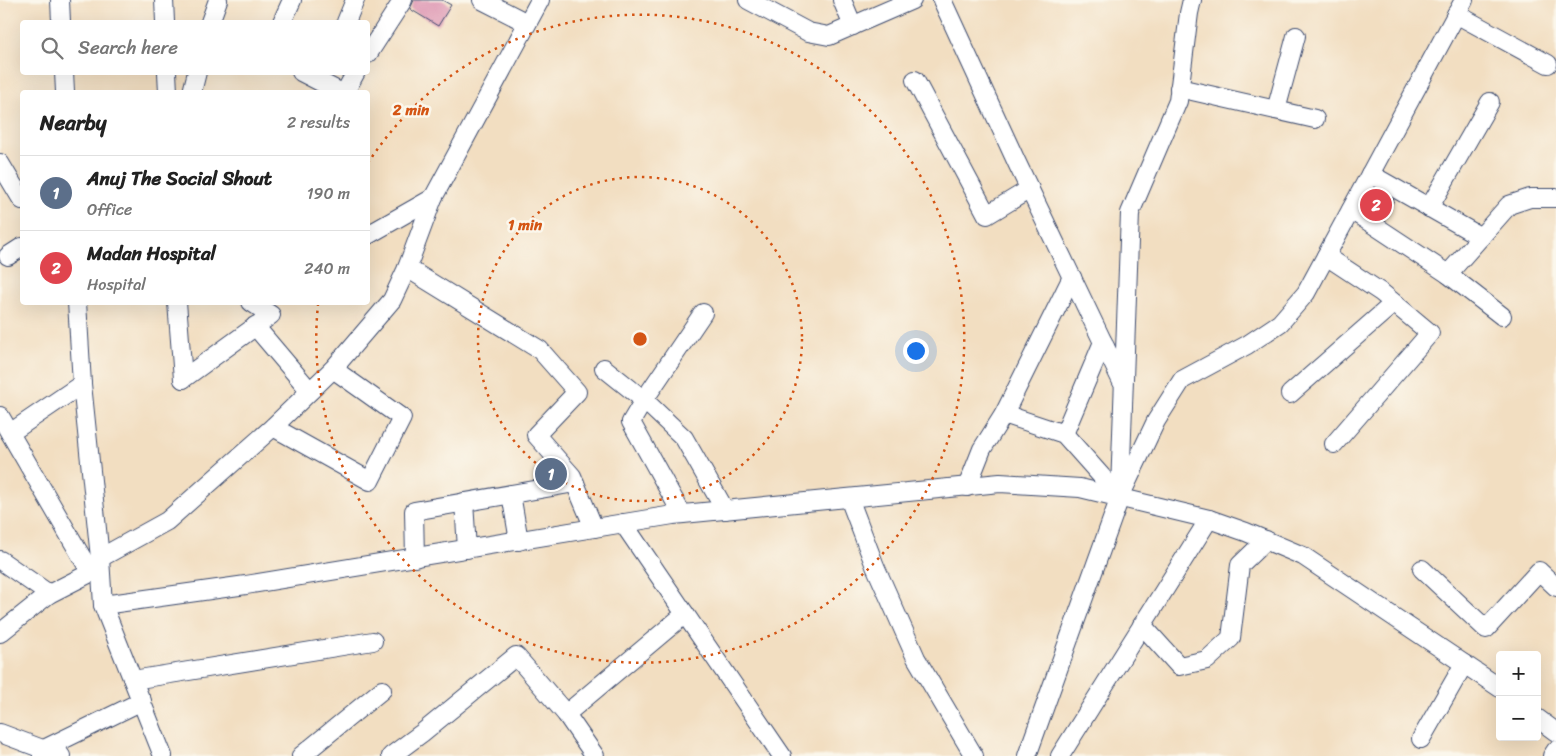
<!DOCTYPE html>
<html lang="en">
<head>
<meta charset="utf-8">
<style>
  :root { --surface:#fff; --page:#f6f6f6; --text:#222; --muted:#767676; --line:#e0e0e0; --accent:#1f6fb2 }
  body { margin:0; font-family:Sriracha,sans-serif; background:var(--page); color:var(--text) }
  .controls { position:absolute; right:15px; bottom:15px; display:grid; overflow:hidden; border-radius:5px; box-shadow:0 5px 20px #0002 }
  .controls button { width:45px; height:45px; display:grid; place-items:center; padding:0; border:0; border-bottom:1px solid var(--line); background:var(--surface); color:var(--text); font:25px sans-serif }
  .you { position:absolute; left:915px; top:350px; width:18px; height:18px; margin:-12px; border:4px solid #fff; border-radius:50%; background:#1a73e8; box-shadow:0 0 0 8px #1a73e833 }
  .badge { display:grid; place-items:center; width:32px; height:32px; border-radius:50%; background:var(--accent); color:#fff; font-size:16px; font-weight:700 }
  .pin { position:absolute; translate:-50% -50%; border:2px solid #fff; box-shadow:0 1px 5px #0006 }
  .list { margin:0; padding:0; list-style:none }
  h2 { display:flex; justify-content:space-between; align-items:center; height:65px; margin:0; padding:0 20px; font-size:21px }
  h2 small { font-size:16px; font-weight:400; color:var(--muted) }
  .list li { display:grid; grid-template-columns:32px 1fr auto; gap:15px; align-items:center; box-sizing:border-box; height:75px; padding:0 20px; border-top:1px solid var(--line) }
  .list b { display:block; font-size:19px; white-space:nowrap }
  .list p { margin:0; font-size:16px; white-space:nowrap; color:var(--muted) }
  .list em { font-size:16px; font-style:normal; color:var(--muted) }
  .icon { flex:none; width:28px; height:28px; fill:none; stroke:currentColor; stroke-width:2; stroke-linecap:round; stroke-linejoin:round }
  .map { position:relative; flex:none; width:1556px; height:756px; overflow:hidden }
  .search { position:absolute; background:var(--surface); box-shadow:0 5px 20px #0002; left:20px; top:20px; width:350px; height:55px; display:flex; align-items:center; gap:12px; box-sizing:border-box; padding:0 18px; border-radius:5px; color:var(--muted); font-size:19px }
  .panel { position:absolute; background:var(--surface); box-shadow:0 5px 20px #0002; left:20px; top:90px; width:350px; height:215px; border-radius:5px }
  .map>svg:first-child { display:block }
  .building { fill:#db8ead }
  .lines { fill:none; stroke-linecap:round; stroke-linejoin:round }
  .minor-casing { stroke:#3b496d; stroke-width:20 }
  .minor { stroke:#fff; stroke-width:18 }
  .ring { fill:none; stroke:#d45514; stroke-width:2.5; stroke-dasharray:2.5 5 }
  .centre { fill:#d45514; stroke:#fbf7ec; stroke-width:2.5 }
  .ring-label { font-size:15px; text-anchor:middle; font-weight:bold; fill:#d45514; stroke:#fbf7ec; stroke-width:5; stroke-linejoin:round; paint-order:stroke }
</style>
</head>
<body>
<div class="map">
<svg width="1556" height="756" viewBox="0 0 1556 756">
  <rect width="100%" height="100%" fill="#fbf7ec"/>
  <filter id="ink" filterUnits="userSpaceOnUse"><feTurbulence type="fractalNoise" baseFrequency=".02" numOctaves="2"/><feDisplacementMap in="SourceGraphic" scale="10" xChannelSelector="R" yChannelSelector="G"/><feConvolveMatrix kernelMatrix="1 2 1 2 8 2 1 2 1" color-interpolation-filters="sRGB"/></filter>
  <filter id="wash" filterUnits="userSpaceOnUse"><feTurbulence type="fractalNoise" baseFrequency=".0096" numOctaves="4" result="noise"/><feDisplacementMap in="SourceGraphic" scale="20" xChannelSelector="R" yChannelSelector="G"/><feGaussianBlur stdDeviation="1.12" result="paint"/><feColorMatrix in="noise" values="0 0 0 0 0 0 0 0 0 0 0 0 0 0 0 0 0 1.4 0 .05"/><feComposite in="paint" operator="in"/></filter>
  <g filter="url(#wash)">
    <rect width="100%" height="100%" fill="#f2dec1"/>
    <g id="blocks">
      <g class="building">
        <path d="M414,0H442L451,5L438,26L410,9Z"/>
        <path d="M1374,189L1394,200L1384,219L1365,206Z"/>
      </g>
    </g>
  </g>
  <g filter="url(#ink)">
    <use href="#blocks" fill-opacity="0" stroke="#3b496d" stroke-width="1"/>
    <g class="lines">
      <g class="minor-casing">
        <g id="minor">
          <path d="M60,0L61,22"/>
          <path d="M164,0L165,22"/>
          <path d="M482,0L527,23"/>
          <path d="M748,0L808,32L829,36L912,0"/>
          <path d="M842,0L853,26"/>
          <path d="M942,0L1017,163L1122,382"/>
          <path d="M1456,14L1548,64"/>
          <path d="M210,22L218,0"/>
          <path d="M282,22L292,0"/>
          <path d="M346,22L355,0"/>
          <path d="M368,54L403,0"/>
          <path d="M64,72L65,92"/>
          <path d="M167,72L168,92"/>
          <path d="M301,72L340,92"/>
          <path d="M915,80L987,215L1030,189"/>
          <path d="M1179,88L1315,119"/>
          <path d="M192,92L197,72"/>
          <path d="M345,92L356,72"/>
          <path d="M1276,110L1296,36"/>
          <path d="M0,163L22,200"/>
          <path d="M1370,174L1481,237"/>
          <path d="M1429,208L1490,102"/>
          <path d="M1351,210L1448,274L1502,316"/>
          <path d="M368,235L433,198"/>
          <path d="M8,256L22,247"/>
          <path d="M1326,256L1382,293L1430,333L1334,444"/>
          <path d="M407,268L540,350L577,392L536,435L572,476L594,528"/>
          <path d="M1448,274L1509,205L1530,198H1556"/>
          <path d="M77,302L82,384L100,558L103,605L163,756"/>
          <path d="M177,302L183,379"/>
          <path d="M255,326L310,391"/>
          <path d="M604,368L644,400L684,438L725,510"/>
          <path d="M183,379L271,315L251,302"/>
          <path d="M1290,394L1394,303"/>
          <path d="M1004,414L1064,434L1120,497"/>
          <path d="M0,416L91,573"/>
          <path d="M273,427L370,481L402,418L333,369"/>
          <path d="M10,433L82,384"/>
          <path d="M1064,434L1103,342"/>
          <path d="M967,487L982,449L1004,414L1072,277"/>
          <path d="M1120,489L1130,213L1178,101L1189,13L1192,0"/>
          <path d="M511,494L519,541"/>
          <path d="M849,498L875,566L916,658L974,756"/>
          <path d="M464,502L467,549"/>
          <path d="M682,514L631,422L644,400L703,313"/>
          <path d="M623,523L782,756"/>
          <path d="M100,558L167,521L273,427L333,369L392,300L407,268L433,198L540,0"/>
          <path d="M415,558L414,511L575,483"/>
          <path d="M0,560L49,594"/>
          <path d="M1422,569L1486,629L1539,571L1556,587"/>
          <path d="M103,605L246,585L673,515L1000,483L1080,488L1209,519L1246,532L1303,556L1500,688"/>
          <path d="M1142,625L1179,666L1207,660L1231,638L1240,565L1266,540"/>
          <path d="M0,633L49,594L100,568"/>
          <path d="M133,680L373,641"/>
          <path d="M566,714L685,614"/>
          <path d="M1537,718L1556,732"/>
          <path d="M0,733L61,756"/>
          <path d="M1421,739L1464,664"/>
          <path d="M42,756L44,749L142,701"/>
          <path d="M301,756L382,690"/>
          <path d="M391,756L422,733L516,656L566,714L595,756"/>
          <path d="M1027,756L1120,497L1156,421L1182,380L1247,345L1280,323L1306,293L1464,0"/>
          <path d="M1060,756L1209,519"/>
          <path d="M1552,756L1556,750"/>
        </g>
      </g>
      <use href="#minor" class="minor"/>
    </g>
  </g>
  <g class="ring">
    <circle cx="640" cy="339" r="162"/>
    <path d="M368 163A324 324 0 1 1 318 305"/>
  </g>
  <circle cx="640" cy="339" r="8" class="centre"/>
  <g class="ring-label">
    <text x="411" y="115">2 min</text>
    <text x="525" y="230">1 min</text>
  </g>
</svg>
<div class="controls">
<button>+</button>
<button>−</button>
</div>
<div class="you"></div>
<div class="pin badge" style="left:551px;top:474px;background:#5c6f8a">1</div>
<div class="pin badge" style="left:1376px;top:205px;background:#e0444e">2</div>
<div class="search"><svg class="icon" aria-label="search" viewBox="0 0 24 24"><circle cx="10" cy="10" r="6"/><path d="M15 15l6 6"/></svg>Search here</div>
<section class="panel">
<h2>Nearby<small>2 results</small></h2>
<ul class="list">
<li><span class="badge" style="background:#5c6f8a">1</span><div><b>Anuj The Social Shout</b><p>Office</p></div><em>190 m</em></li>
<li><span class="badge" style="background:#e0444e">2</span><div><b>Madan Hospital</b><p>Hospital</p></div><em>240 m</em></li>
</ul>
</section>
</div>
</body>
</html>
